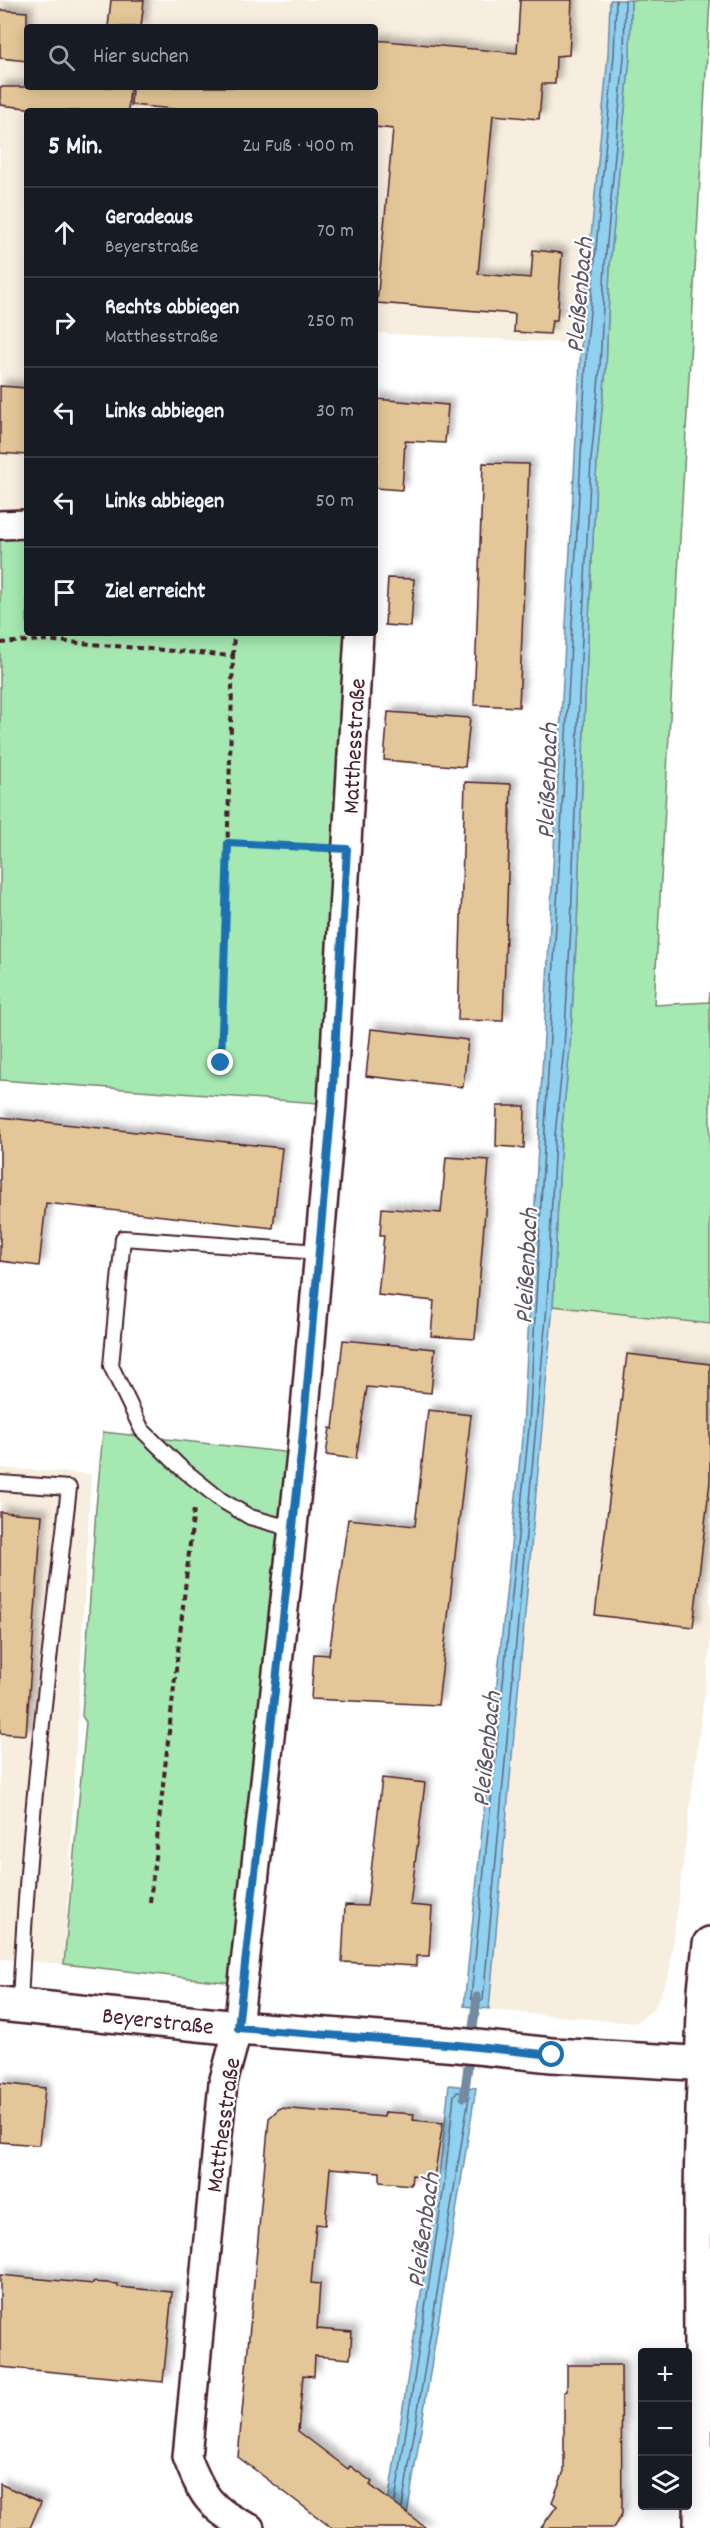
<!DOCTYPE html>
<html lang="de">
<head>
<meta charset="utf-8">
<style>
  :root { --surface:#171b24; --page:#242831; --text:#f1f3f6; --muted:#9ea1a6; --line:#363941 }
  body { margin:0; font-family:Dekko,sans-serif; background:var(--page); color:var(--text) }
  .controls { position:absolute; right:18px; bottom:18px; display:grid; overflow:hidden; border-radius:6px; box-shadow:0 3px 15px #0003 }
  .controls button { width:54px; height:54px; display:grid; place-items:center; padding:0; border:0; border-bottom:2px solid var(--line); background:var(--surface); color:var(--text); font:30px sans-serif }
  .stop { position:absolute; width:18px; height:18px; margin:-14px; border:4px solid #1f6fb2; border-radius:50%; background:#fff }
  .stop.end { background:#1f6fb2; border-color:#fff; box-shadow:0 2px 6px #0008 }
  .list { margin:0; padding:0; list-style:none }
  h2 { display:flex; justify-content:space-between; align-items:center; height:78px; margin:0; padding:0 24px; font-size:26px }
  h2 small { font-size:20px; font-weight:400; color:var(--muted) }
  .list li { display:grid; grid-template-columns:39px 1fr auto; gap:18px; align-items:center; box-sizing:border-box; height:90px; padding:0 24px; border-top:2px solid var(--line) }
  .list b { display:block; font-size:22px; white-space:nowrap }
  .list p { margin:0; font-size:20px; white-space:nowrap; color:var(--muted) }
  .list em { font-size:20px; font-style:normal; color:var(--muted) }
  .icon { flex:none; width:33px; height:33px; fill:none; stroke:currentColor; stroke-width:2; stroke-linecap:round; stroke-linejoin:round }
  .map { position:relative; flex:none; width:710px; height:2528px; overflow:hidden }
  .search { position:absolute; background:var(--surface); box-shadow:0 3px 15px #0003; left:24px; top:24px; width:354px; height:66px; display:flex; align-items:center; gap:15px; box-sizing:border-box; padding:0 21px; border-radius:6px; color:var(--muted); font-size:22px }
  .panel { position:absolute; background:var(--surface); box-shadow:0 3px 15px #0003; left:24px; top:108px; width:354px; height:528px; border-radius:6px }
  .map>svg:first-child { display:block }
  .built { fill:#f7eee0; fill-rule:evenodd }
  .green { fill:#a5e8b2; stroke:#78846e; stroke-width:1.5 }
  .water { fill:#8ed1f0; stroke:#738aa1; stroke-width:1.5 }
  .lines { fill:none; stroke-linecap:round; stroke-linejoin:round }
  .shore { stroke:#65667a; stroke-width:1.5 }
  .stream { stroke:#738aa1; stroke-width:9 }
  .building { fill:#e4c798; stroke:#4a1f2b; stroke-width:1.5; filter:url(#shadow) }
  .service-casing { stroke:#4a1f2b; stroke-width:18 }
  .minor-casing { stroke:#4a1f2b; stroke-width:32 }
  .tertiary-casing { stroke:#4a1f2b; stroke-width:38 }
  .path { stroke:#4a1f2b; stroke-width:4; stroke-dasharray:6 4.5; stroke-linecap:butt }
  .service { stroke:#fff; stroke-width:14 }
  .minor { stroke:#fff; stroke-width:27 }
  .tertiary { stroke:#fff; stroke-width:33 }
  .route { stroke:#1f6fb2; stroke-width:8 }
  .labels { text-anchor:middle; stroke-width:4.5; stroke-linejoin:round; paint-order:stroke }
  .street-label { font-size:24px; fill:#4a1f2b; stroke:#fff }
  .water-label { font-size:26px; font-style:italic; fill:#5e5466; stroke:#fff }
</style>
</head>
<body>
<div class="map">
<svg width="710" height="2528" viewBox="0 0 710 2528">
  <defs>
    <filter id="shadow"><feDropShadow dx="5.5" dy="-5.5" stdDeviation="3" flood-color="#0004"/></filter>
  </defs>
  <rect width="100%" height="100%" fill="#fff"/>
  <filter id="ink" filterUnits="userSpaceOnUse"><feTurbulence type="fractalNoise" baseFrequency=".0167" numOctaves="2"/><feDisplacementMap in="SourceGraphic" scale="12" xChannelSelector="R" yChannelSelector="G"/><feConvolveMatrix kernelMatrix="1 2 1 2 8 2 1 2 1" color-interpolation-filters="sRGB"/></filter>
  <g filter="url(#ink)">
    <g class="built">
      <path d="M0,0H610L608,55L581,344L375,333V111H27V524L0,525ZM27,27H375V87H27Z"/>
      <path d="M553,1306L710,1324V1649L669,1974L654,2009L635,2023L489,2010Z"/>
      <path d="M0,1468L91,1474L64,1964L0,1959Z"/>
    </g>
    <g class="green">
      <path d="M631,0H710L654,1005L709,1002L710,992V1324L553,1306L561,1136L570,1048L577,926L585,698L597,460L606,368L610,265L630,57Z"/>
      <path d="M27,524V633H359L332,1104L0,1080V525Z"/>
      <path d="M103,1432L301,1454L243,1984L64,1964L86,1722L82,1716L96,1508Z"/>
    </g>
    <g class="water">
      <path d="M610,0H631L630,57L610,265L606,368L597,460L585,698L577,926L570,1048L561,1136L553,1306L489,2009L464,2006L523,1428L581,344L608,55Z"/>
      <path d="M449,2085L476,2088L405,2528H384L438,2185Z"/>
    </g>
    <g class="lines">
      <g class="shore">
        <path d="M616,0L614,55L587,344L529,1428L471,1998L473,2001L480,2002L483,2000L547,1306L555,1135L564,1048L571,925L579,697L591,460L600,367L605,264L624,57L625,0"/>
        <path d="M395,2502L444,2186L454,2095L457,2092L466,2093L469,2097L402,2508"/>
      </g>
      <path class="stream" d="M464,2097L477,1997"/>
    </g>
    <g class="building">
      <path d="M111,0H144L141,27H108Z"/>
      <path d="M520,0H572L569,55L556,56L555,84H542L539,119L493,115L478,274L531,278L533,250L562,253L557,320H552L550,334L514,332L515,314L377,303L393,129L375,127V111H194L131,105L132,87H375V40L517,53Z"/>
      <path d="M0,10L27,12V61L0,58Z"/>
      <path d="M0,87H130L128,111H53L0,105Z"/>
      <path d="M0,386L27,388V455L0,453Z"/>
      <path d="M375,399L448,405L445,443L405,441L402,490L375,488Z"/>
      <path d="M483,463L529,464L519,707L474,705Z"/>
      <path d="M388,578L414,579L411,627L385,625Z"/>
      <path d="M388,712L470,718L465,767L384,760Z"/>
      <path d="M465,782L511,784L503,1021L458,1020Z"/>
      <path d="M371,1029L468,1040L463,1087L366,1076Z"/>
      <path d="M497,1106H525L524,1148L496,1146Z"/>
      <path d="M0,1117L282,1148L273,1228L46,1203L39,1266L0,1261Z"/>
      <path d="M446,1157L489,1160L475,1339L431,1336L434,1301L378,1295L384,1235H380L382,1208L441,1213Z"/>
      <path d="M343,1340L435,1349L431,1393L367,1387L356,1459L326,1455L330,1428L333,1429Z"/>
      <path d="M627,1354L710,1364V1481L693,1627L595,1615Z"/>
      <path d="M428,1410L471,1415L438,1705L311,1699L314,1654L329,1655L348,1519L415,1526Z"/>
      <path d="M0,1512L42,1515L26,1735L0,1733Z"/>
      <path d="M382,1778L425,1783L410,1905L432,1907L429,1956H416V1966L342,1962L345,1905L367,1906Z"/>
      <path d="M0,2083L45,2088L39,2145L0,2142Z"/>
      <path d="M280,2108L384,2117L385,2112L414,2114L413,2120L443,2123L434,2177L412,2175L411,2185L380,2182V2172L330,2168L325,2225L316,2224L311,2283L320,2284L317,2329L352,2332L350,2359L315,2356L314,2376L303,2375L298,2431L348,2469L350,2466L372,2482L370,2485L426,2528H332L238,2457L269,2118Z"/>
      <path d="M0,2275L93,2284L94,2282L118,2284V2287L172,2292L163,2382L0,2367Z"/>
      <path d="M567,2365H621L622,2514L613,2528H541L557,2506L552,2502L564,2471V2392L567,2391Z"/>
      <path d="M0,2484L41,2502L30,2528H0Z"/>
    </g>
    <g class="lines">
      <g class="service-casing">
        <g id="service">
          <path d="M0,1483L69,1488C49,1660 27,1832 20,2005"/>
          <path d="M293,1529L250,1517L221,1500L180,1467L142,1430L111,1366L123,1238L319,1252"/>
        </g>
      </g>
      <g class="minor-casing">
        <g id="minor">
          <path d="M0,525L27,524"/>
          <path d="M250,2528C211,2511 202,2495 187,2457L223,2083L238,2028L301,1454L332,1104L359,633"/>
          <path d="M698,2528C700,2373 694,2218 702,2064"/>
        </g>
      </g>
      <g class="tertiary-casing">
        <g id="tertiary">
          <path d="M0,2004L238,2028L458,2045L552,2055L710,2064"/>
          <path d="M702,2064L705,1990L710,1944"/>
        </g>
      </g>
      <g class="path">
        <path d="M0,643L44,640L233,656L221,1063"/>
        <path d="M233,656L234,633"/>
        <path d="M228,843L317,847"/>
        <path d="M150,1902L194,1508"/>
      </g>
      <use href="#service" class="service"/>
      <use href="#minor" class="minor"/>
      <use href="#tertiary" class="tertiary"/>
    </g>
  </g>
  <g class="lines" filter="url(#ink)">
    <path class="route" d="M221,1063L228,843L347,849L332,1104L301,1454L238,2028L458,2045L552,2055"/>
  </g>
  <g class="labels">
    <g class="street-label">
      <text transform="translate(353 746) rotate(-87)" y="8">Matthesstraße</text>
      <text transform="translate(158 2020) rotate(6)" y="8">Beyerstraße</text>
      <text transform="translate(222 2125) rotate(-82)" y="8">Matthesstraße</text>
    </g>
    <g class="water-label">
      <text transform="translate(578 295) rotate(-85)" y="9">Pleißenbach</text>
      <text transform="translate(546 781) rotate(-88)" y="9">Pleißenbach</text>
      <text transform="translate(525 1266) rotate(-87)" y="9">Pleißenbach</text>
      <text transform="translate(485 1749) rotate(-84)" y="9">Pleißenbach</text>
      <text transform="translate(422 2230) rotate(-82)" y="9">Pleißenbach</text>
    </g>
  </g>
</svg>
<div class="controls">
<button>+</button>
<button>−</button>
<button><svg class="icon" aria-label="layers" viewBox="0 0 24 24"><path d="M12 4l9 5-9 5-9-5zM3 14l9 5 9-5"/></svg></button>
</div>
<div class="stop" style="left:552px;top:2055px"></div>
<div class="stop end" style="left:221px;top:1063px"></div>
<div class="search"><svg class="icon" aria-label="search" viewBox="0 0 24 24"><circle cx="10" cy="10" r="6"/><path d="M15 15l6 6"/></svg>Hier suchen</div>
<section class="panel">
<h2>5 Min.<small>Zu Fuß · 400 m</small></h2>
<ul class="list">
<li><svg class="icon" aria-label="ahead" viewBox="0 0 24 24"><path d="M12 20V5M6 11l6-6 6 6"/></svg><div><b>Geradeaus</b><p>Beyerstraße</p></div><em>70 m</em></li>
<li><svg class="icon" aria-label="right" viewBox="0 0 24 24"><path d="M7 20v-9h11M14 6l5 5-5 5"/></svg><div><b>Rechts abbiegen</b><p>Matthesstraße</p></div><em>250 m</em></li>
<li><svg class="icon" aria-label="left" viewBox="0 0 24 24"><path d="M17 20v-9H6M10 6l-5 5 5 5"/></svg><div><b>Links abbiegen</b></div><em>30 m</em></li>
<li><svg class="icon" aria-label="left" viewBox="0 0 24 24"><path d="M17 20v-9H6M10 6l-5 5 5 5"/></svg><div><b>Links abbiegen</b></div><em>50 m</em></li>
<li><svg class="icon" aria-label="arrive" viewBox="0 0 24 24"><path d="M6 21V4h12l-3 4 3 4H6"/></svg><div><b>Ziel erreicht</b></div></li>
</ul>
</section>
</div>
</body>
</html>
